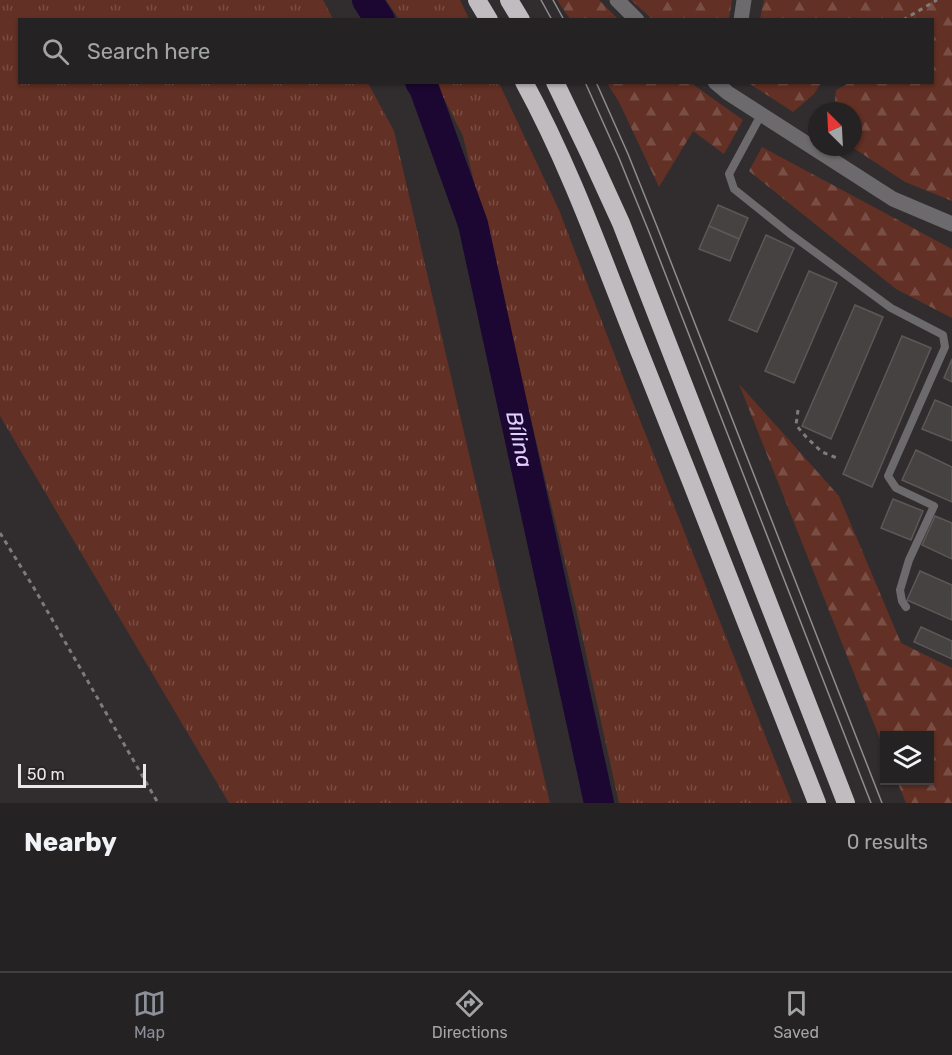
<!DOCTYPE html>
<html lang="en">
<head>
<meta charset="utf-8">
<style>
  :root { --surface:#252223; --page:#312f30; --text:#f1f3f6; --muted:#a3a4a6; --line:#423f41; --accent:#8c9099 }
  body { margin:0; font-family:Rubik,sans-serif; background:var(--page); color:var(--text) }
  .controls { position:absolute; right:18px; bottom:18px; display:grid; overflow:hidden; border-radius:0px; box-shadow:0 2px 4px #0004 }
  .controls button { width:54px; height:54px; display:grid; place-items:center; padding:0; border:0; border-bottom:2px solid var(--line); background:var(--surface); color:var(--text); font:30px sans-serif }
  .compass { position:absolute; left:808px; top:102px; width:54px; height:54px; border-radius:50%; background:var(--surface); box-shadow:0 2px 4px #0004; rotate:336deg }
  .scale { position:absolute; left:18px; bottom:15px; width:128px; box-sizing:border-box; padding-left:6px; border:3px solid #eae7e8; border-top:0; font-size:16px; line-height:21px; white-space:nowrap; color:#eae7e8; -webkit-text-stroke:4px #272425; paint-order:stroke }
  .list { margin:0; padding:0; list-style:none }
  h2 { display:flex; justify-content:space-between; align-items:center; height:78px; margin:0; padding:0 24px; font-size:26px }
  h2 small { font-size:20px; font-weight:400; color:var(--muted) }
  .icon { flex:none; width:33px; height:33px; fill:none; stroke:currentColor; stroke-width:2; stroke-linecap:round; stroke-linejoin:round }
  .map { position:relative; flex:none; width:952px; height:803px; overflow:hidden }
  .search { position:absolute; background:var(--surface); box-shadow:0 2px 4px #0004; left:18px; right:18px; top:18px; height:66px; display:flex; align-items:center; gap:15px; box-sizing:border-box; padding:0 21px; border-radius:0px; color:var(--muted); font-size:22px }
  .sheet { height:168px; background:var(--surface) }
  nav { display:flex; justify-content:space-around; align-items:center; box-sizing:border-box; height:84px; border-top:2px solid var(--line); background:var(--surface); font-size:16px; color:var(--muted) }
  nav a { display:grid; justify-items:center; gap:3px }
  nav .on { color:var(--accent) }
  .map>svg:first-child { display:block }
  .grass { fill:url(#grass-tufts) }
  .forest { fill:url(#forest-firs) }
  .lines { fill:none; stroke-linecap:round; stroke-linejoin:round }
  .river { stroke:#1b0731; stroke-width:30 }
  .building { fill:#474242; stroke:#5d5758; stroke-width:1.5 }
  .path { stroke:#7e7b7c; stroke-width:3; stroke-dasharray:4.5 4.5; stroke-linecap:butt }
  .lane { stroke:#6c6a6c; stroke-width:8 }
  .street { stroke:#6c6a6c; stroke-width:15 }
  .highway { stroke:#c0bcc0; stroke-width:18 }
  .tram { stroke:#908c8e; stroke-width:1.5 }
  .labels { text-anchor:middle; stroke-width:4.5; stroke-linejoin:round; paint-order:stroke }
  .water-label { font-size:22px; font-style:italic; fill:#e0cffe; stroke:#272425 }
</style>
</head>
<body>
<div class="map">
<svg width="952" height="803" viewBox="0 0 952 803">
  <defs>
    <pattern id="grass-tufts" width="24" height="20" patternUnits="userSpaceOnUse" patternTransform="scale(1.5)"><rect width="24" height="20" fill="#623024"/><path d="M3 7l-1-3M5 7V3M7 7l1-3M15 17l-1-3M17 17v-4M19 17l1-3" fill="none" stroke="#794e44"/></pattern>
    <pattern id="forest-firs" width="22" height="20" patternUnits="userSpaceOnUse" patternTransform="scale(1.5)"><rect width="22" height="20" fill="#623024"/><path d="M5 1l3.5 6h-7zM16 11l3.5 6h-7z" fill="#794e44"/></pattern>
  </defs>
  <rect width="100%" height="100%" fill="#312d2f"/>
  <g class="grass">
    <path d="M0,0H323L333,19L20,20V82L368,83L394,131L550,803H229L0,416Z"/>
    <path d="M386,0H460L469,19H399Z"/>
    <path d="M436,83H499L559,210L630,395L792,803H619L576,608L463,136Z"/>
  </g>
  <g class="forest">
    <path d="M557,0H599L618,19H570Z"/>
    <path d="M631,0H732L729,19L653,20Z"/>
    <path d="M764,0H952V201L905,182L852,147L853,111H834L836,90L849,83L932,82V20L760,19Z"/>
    <path d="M747,82H821V83L814,94L793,112Z"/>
    <path d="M607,83H691L743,120L724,154L693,131L659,187L619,102Z"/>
    <path d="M762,147L952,249V318L896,289L749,171Z"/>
    <path d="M739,384L839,496L901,643L952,668V803H906L897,781L930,780V736H884V749Z"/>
  </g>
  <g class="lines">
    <g class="river">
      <path d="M367,0L380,20"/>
      <path id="s1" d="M420,82L424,88L473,224L599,803"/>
    </g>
  </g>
  <g class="building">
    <path d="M718,205L748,218L739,239L709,226Z"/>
    <path d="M709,226L739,239L730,261L699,249Z"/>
    <path d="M766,235L794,248L757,332L729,320Z"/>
    <path d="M809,271L837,283L794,383L765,371Z"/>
    <path d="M855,305L883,317L831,439L802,426Z"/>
    <path d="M902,336L931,348L872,487L843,474Z"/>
    <path d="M952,359V382L944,378Z"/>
    <path d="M935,400L952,407V441L922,429Z"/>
    <path d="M916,450L952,467V502L902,480Z"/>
    <path d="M893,499L923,511L911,540L881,528Z"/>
    <path d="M935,516L952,523V559L922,545Z"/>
    <path d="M920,571L952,585V620L907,600Z"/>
    <path d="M921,627L952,641V659L914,642Z"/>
  </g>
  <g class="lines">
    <g class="path">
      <path d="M903,20L937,0"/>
      <path d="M798,410L796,425L807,438L822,452L837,458"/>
      <path d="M0,533L34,588L158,803"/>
    </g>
    <path class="lane" d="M762,113L729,174L734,189L789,233L891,308L943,335L945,347L888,476L896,488L934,506L909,560L900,590L902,601L906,607"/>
    <g class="street">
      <path d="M617,0L637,20"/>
      <path d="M741,20L744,0"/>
      <path d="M715,82L728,93L893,199L952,224"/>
    </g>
    <g class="highway">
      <path d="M477,0L489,20"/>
      <path d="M509,0L521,20"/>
      <path d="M524,82C572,170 605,266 642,358C701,506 759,654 817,803"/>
      <path d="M555,82L589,153L621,223L846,803"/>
    </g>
    <g class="tram">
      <path d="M541,0L552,20"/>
      <path d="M553,0L564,20"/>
      <path d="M585,82L619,158L649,232L871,803"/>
      <path d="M596,82L628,154L658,229L882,803"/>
    </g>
  </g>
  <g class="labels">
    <g class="water-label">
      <text dy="8" stroke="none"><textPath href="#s1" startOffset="372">Bílina</textPath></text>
    </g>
  </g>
</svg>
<div class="controls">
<button><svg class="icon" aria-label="layers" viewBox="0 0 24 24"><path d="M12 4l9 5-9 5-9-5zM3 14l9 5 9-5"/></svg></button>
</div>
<svg class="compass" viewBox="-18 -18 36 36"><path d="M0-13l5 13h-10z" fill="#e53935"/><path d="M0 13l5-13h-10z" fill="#a3a4a6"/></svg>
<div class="scale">50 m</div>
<div class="search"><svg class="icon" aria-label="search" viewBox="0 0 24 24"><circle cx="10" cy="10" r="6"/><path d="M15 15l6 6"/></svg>Search here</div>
</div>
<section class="sheet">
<h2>Nearby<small>0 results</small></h2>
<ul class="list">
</ul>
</section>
<nav>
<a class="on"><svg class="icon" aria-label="map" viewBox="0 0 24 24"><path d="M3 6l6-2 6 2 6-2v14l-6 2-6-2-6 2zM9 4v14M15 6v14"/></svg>Map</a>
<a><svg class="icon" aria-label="directions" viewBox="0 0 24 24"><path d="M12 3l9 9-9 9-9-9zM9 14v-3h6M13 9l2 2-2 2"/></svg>Directions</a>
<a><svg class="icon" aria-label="saved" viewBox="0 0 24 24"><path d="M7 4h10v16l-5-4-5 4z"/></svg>Saved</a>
</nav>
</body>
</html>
